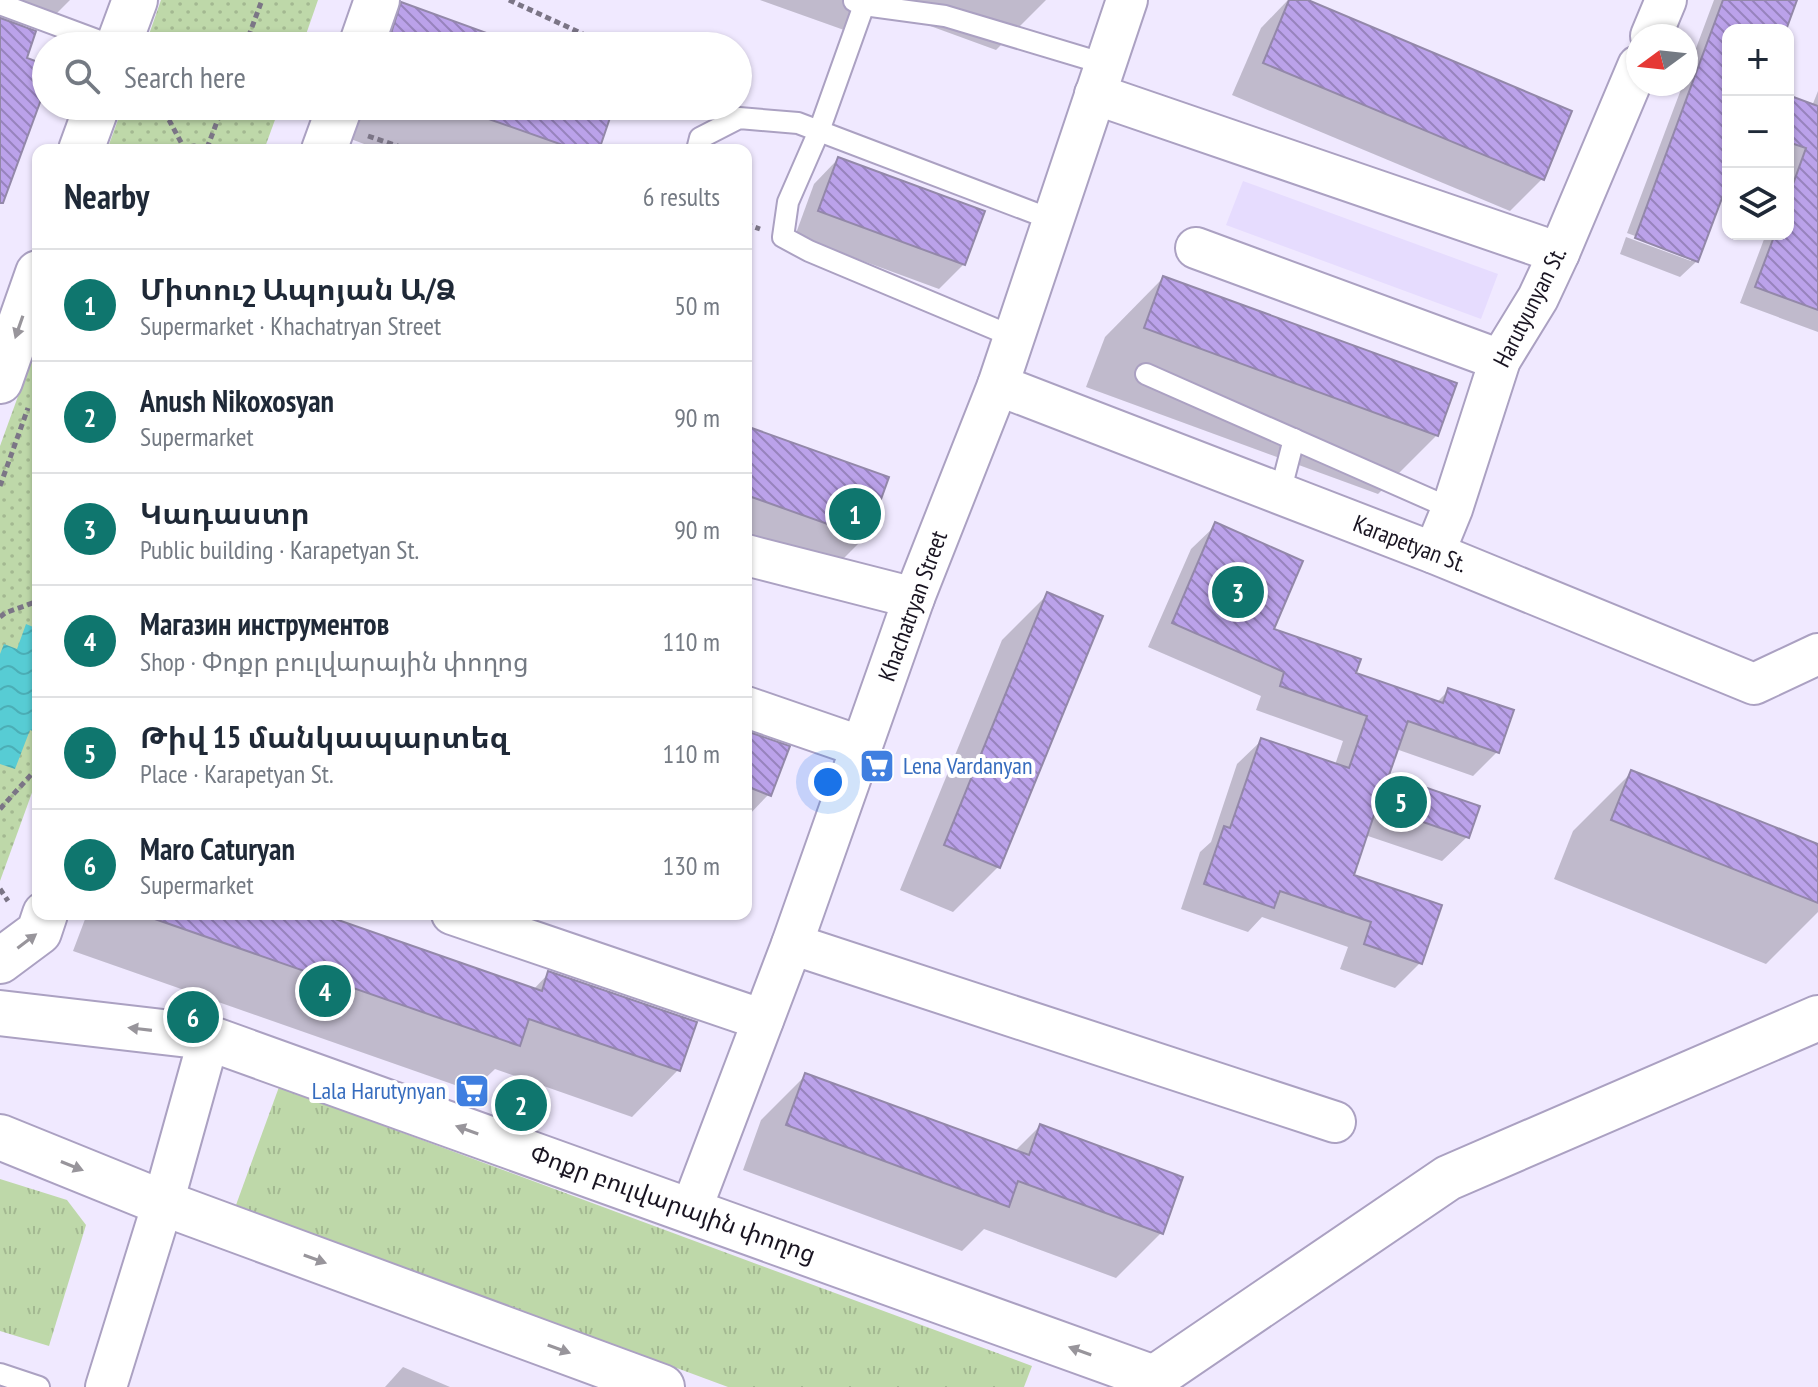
<!DOCTYPE html>
<html lang="en">
<head>
<meta charset="utf-8">
<style>
  :root { --surface:#fff; --page:#f6f6f7; --text:#1f2937; --muted:#747a83; --line:#e0e1e3; --accent:#0f766e }
  body { margin:0; font-family:"PT Sans Narrow","Noto Sans Armenian",sans-serif; background:var(--page); color:var(--text) }
  .controls { position:absolute; right:24px; top:24px; display:grid; overflow:hidden; border-radius:16px; box-shadow:0 2px 6px #0004 }
  .controls button { width:72px; height:72px; display:grid; place-items:center; padding:0; border:0; border-bottom:2px solid var(--line); background:var(--surface); color:var(--text); font:40px sans-serif }
  .compass { position:absolute; left:1626px; top:24px; width:72px; height:72px; border-radius:50%; background:var(--surface); box-shadow:0 2px 6px #0004; rotate:255deg }
  .you { position:absolute; left:828px; top:782px; width:28px; height:28px; margin:-20px; border:6px solid #fff; border-radius:50%; background:#1a73e8; box-shadow:0 0 0 12px #1a73e833 }
  .badge { display:grid; place-items:center; width:52px; height:52px; border-radius:50%; background:var(--accent); color:#fff; font-size:26px; font-weight:700 }
  .pin { position:absolute; translate:-50% -50%; border:4px solid #fff; box-shadow:0 2px 8px #0006 }
  .list { margin:0; padding:0; list-style:none }
  h2 { display:flex; justify-content:space-between; align-items:center; height:104px; margin:0; padding:0 32px; font-size:34px }
  h2 small { font-size:26px; font-weight:400; color:var(--muted) }
  .list li { display:grid; grid-template-columns:52px 1fr auto; gap:24px; align-items:center; box-sizing:border-box; height:112px; padding:0 32px; border-top:2px solid var(--line) }
  .list b { display:block; font-size:30px; white-space:nowrap }
  .list p { margin:0; font-size:26px; white-space:nowrap; color:var(--muted) }
  .list em { font-size:26px; font-style:normal; color:var(--muted) }
  .icon { flex:none; width:44px; height:44px; fill:none; stroke:currentColor; stroke-width:2; stroke-linecap:round; stroke-linejoin:round }
  .map { position:relative; flex:none; width:1818px; height:1387px; overflow:hidden }
  .search { position:absolute; background:var(--surface); box-shadow:0 2px 6px #0004; left:32px; top:32px; width:720px; height:88px; display:flex; align-items:center; gap:20px; box-sizing:border-box; padding:0 28px; border-radius:44px; color:var(--muted); font-size:30px }
  .panel { position:absolute; background:var(--surface); box-shadow:0 2px 6px #0004; left:32px; top:144px; width:720px; height:776px; border-radius:16px }
  .map>svg:first-child { display:block }
  .built { fill:#e6dcfe }
  .grass { fill:url(#grass-tufts) }
  .park { fill:url(#park-dots) }
  .water { fill:url(#water-waves) }
  .shadow { fill:#0003 }
  .building { fill:url(#building-back-hatch); stroke:#9388a9; stroke-width:2 }
  .lines { fill:none; stroke-linecap:round; stroke-linejoin:round }
  .lane-casing { stroke:#aba1c2; stroke-width:24 }
  .street-casing { stroke:#aba1c2; stroke-width:44 }
  .secondary-casing { stroke:#aba1c2; stroke-width:48 }
  .path { stroke:#7b7586; stroke-width:5; stroke-dasharray:6 4; stroke-linecap:butt }
  .lane { stroke:#fff; stroke-width:20 }
  .street { stroke:#fff; stroke-width:40 }
  .secondary { stroke:#fff; stroke-width:44 }
  .oneway { fill:#98959b }
  .labels { text-anchor:middle; stroke-width:8; stroke-linejoin:round; paint-order:stroke }
  .street-label { font-size:24px; fill:#191421; stroke:#fff }
  .shop-label { font-size:24px; fill:#366cbe; stroke:#fff; text-anchor:start }
</style>
</head>
<body>
<div class="map">
<svg width="1818" height="1387" viewBox="0 0 1818 1387">
  <defs>
    <pattern id="grass-tufts" width="24" height="20" patternUnits="userSpaceOnUse" patternTransform="scale(2)"><rect width="24" height="20" fill="#bed8a9"/><path d="M3 7l-1-3M5 7V3M7 7l1-3M15 17l-1-3M17 17v-4M19 17l1-3" fill="none" stroke="#a3b891"/></pattern>
    <pattern id="park-dots" width="8" height="8" patternUnits="userSpaceOnUse" patternTransform="scale(2)"><rect width="8" height="8" fill="#bed8a9"/><path d="M2 2h.1M6 6h.1" fill="none" stroke="#a3b891" stroke-width="1.8" stroke-linecap="round"/></pattern>
    <pattern id="water-waves" width="16" height="10" patternUnits="userSpaceOnUse" patternTransform="scale(2)"><rect width="16" height="10" fill="#57ccd4"/><path d="M0 5q4-4 8 0t8 0" fill="none" stroke="#4baeb6"/></pattern>
    <pattern id="building-back-hatch" width="6" height="6" patternUnits="userSpaceOnUse" patternTransform="scale(2)"><rect width="6" height="6" fill="#bba2ea"/><path d="M-1 5l2 2M0 0l6 6M5-1l2 2" fill="none" stroke="#9783bd"/></pattern>
  </defs>
  <rect width="100%" height="100%" fill="#f0e9ff"/>
  <path class="built" d="M1243,181L1498,274L1481,319L1226,225Z"/>
  <g class="grass">
    <path d="M279,1087L1032,1366L1024,1387H728L236,1205Z"/>
    <path d="M0,1179L67,1200L86,1225L49,1346L0,1331Z"/>
  </g>
  <g class="park">
    <path d="M161,0H318L302,46H145Z"/>
    <path d="M123,106H280L264,150H107Z"/>
    <path d="M38,341V776L0,881V446Z"/>
  </g>
  <path class="water" d="M26,624L38,629V733L30,730L15,769L0,764V654L4,644L17,649Z"/>
  <g class="shadow">
    <path d="M0,0H70L42,28L27,22L21,28L24,59L46,67V80L0,202Z"/>
    <path d="M760,0H1046L996,50L870,4L844,30Z"/>
    <path d="M1288,0H1303L1570,112L1542,179L1510,211L1232,95L1261,28Z"/>
    <path d="M1714,0H1795L1784,30H1728V177L1697,261L1680,277L1620,254L1626,237L1691,261V257L1627,233L1683,84H1686V75Z"/>
    <path d="M402,4L517,46H360Z"/>
    <path d="M1818,91V332L1740,303L1766,234H1788V174L1791,165L1788,164V97L1812,106Z"/>
    <path d="M337,106H612L596,150H380L327,130Z"/>
    <path d="M838,159L964,264L939,289L795,236L814,184Z"/>
    <path d="M1163,278L1437,435L1378,494L1086,387L1105,337Z"/>
    <path d="M746,428L865,537L815,587L746,562Z"/>
    <path d="M1216,525L1271,630L1354,675L1436,703L1449,690L1497,752L1473,776L1396,749L1386,777L1467,837L1442,861L1365,835L1351,876L1439,906L1420,963L1395,988L1340,969L1348,947L1262,917L1248,932L1181,909L1200,852L1211,842L1237,764L1262,740L1335,765L1343,741L1256,710L1261,696L1148,647L1191,549Z"/>
    <path d="M1047,595L998,867L953,912L900,890L1002,640Z"/>
    <path d="M746,733L769,794L746,818Z"/>
    <path d="M1632,772L1818,846V912L1766,964L1554,879L1573,831Z"/>
    <path d="M87,914H315L533,990L549,973L678,1070L632,1117L495,1069L472,1091L73,951Z"/>
    <path d="M806,1075L1014,1152L1040,1126L1161,1233L1116,1278L984,1229L962,1251L743,1170L761,1120Z"/>
    <path d="M403,1367L450,1387H385Z"/>
  </g>
  <g class="building">
    <path d="M1289,0H1308L1572,111L1544,180L1263,63Z"/>
    <path d="M1723,0H1797L1786,30H1728V182L1698,262L1635,238Z"/>
    <path d="M401,2L514,43L513,46H387Z"/>
    <path d="M0,18L36,31L27,58L46,65V86L3,203H0Z"/>
    <path d="M1788,95L1818,106V310L1755,287L1775,234H1788V198L1806,148L1788,142Z"/>
    <path d="M463,106H614L599,150H577L463,110Z"/>
    <path d="M838,157L985,211L965,265L818,211Z"/>
    <path d="M1163,276L1457,383L1438,436L1144,328Z"/>
    <path d="M746,426L889,477L867,538L746,495Z"/>
    <path d="M1215,522L1303,561L1274,629L1361,659L1356,673L1443,703L1448,688L1514,710L1499,753L1408,721L1389,775L1480,806L1469,838L1377,806L1354,875L1442,905L1422,964L1364,944L1371,922L1280,891L1274,908L1204,884L1224,826L1230,828L1261,738L1349,768L1367,716L1280,686L1284,672L1172,623Z"/>
    <path d="M1047,592L1103,616L1000,868L944,845Z"/>
    <path d="M746,731L790,746L771,796L746,786Z"/>
    <path d="M1631,770L1818,844V903L1611,820Z"/>
    <path d="M153,914H321L542,991L548,971L697,1022L680,1071L529,1019L520,1046L152,918Z"/>
    <path d="M805,1073L1029,1155L1040,1124L1183,1177L1163,1234L1018,1181L1009,1207L786,1125Z"/>
  </g>
  <g class="lines">
    <g class="lane-casing">
      <g id="lane">
        <path d="M854,1L864,5L945,16L1105,64"/>
        <path d="M0,4L113,46"/>
        <path d="M864,5L819,131L788,202L783,237L809,251L1014,337"/>
        <path d="M697,150L700,138L739,118L798,123L1053,220"/>
        <path d="M1146,374L1452,509"/>
        <path d="M1280,493L1294,439"/>
        <path d="M0,1374L39,1387"/>
      </g>
    </g>
    <g class="street-casing">
      <g id="street">
        <path d="M1651,36L1666,0"/>
        <path d="M1095,94L1559,253"/>
        <path d="M1196,248L1500,360"/>
        <path d="M998,385L1434,553L1754,684L1818,654"/>
        <path d="M1434,553L1452,509L1500,360L1538,298L1559,253L1638,66"/>
        <path d="M746,555L914,598"/>
        <path d="M746,707L862,747"/>
        <path d="M452,914L763,1020"/>
        <path d="M792,944L1335,1122"/>
        <path d="M691,1210L792,944L914,598L998,385L1127,0"/>
        <path d="M106,1387L163,1203L209,1038"/>
      </g>
    </g>
    <g class="secondary-casing">
      <g id="secondary">
        <path d="M118,46L135,0"/>
        <path d="M361,46L377,0"/>
        <path d="M81,150L97,106"/>
        <path d="M324,150L340,106"/>
        <path d="M0,381L38,273"/>
        <path d="M0,961L39,932L45,914"/>
        <path d="M0,1013L206,1037L1154,1378"/>
        <path d="M0,1137L163,1203L662,1387"/>
        <path d="M1144,1387L1154,1378L1448,1178L1818,1018"/>
      </g>
    </g>
    <g class="path">
      <path d="M509,0L609,46"/>
      <path d="M245,46L262,0"/>
      <path d="M154,106L169,120L183,146"/>
      <path d="M368,136L409,150"/>
      <path d="M207,148L223,106"/>
      <path d="M170,150L194,146L210,150"/>
      <path d="M746,224L760,229"/>
      <path d="M0,486L28,408"/>
      <path d="M0,617L5,613L38,601"/>
      <path d="M0,809L38,767"/>
      <path d="M0,889L8,901"/>
    </g>
    <use href="#lane" class="lane"/>
    <use href="#street" class="street"/>
    <use href="#secondary" class="secondary"/>
  </g>
  <defs><path id="oneway-solid" d="M-6-.8H1V-3.2L6.5 0L1 3.2V.8H-6Z" transform="scale(2)"/></defs>
  <g class="oneway">
    <use href="#oneway-solid" transform="translate(19 327) rotate(109)"/>
    <use href="#oneway-solid" transform="translate(27 941) rotate(-37)"/>
    <use href="#oneway-solid" transform="translate(140 1029) rotate(-173)"/>
    <use href="#oneway-solid" transform="translate(467 1130) rotate(-160)"/>
    <use href="#oneway-solid" transform="translate(72 1166) rotate(22)"/>
    <use href="#oneway-solid" transform="translate(315 1259) rotate(20)"/>
    <use href="#oneway-solid" transform="translate(559 1349) rotate(20)"/>
    <use href="#oneway-solid" transform="translate(1080 1351) rotate(-160)"/>
  </g>
  <defs>
    <g id="supermarket-square" transform="scale(1.8)"><rect x="-9" y="-9" width="18" height="18" rx="4" fill="#3f7fe0" stroke="#fff"/><path d="M-6-5.5h2.5l.6 2H6L4.5 2H-2.5L-4.4-4H-6ZM-1.5 3.2a1.3 1.3 0 1 0 .1 0ZM3 3.2a1.3 1.3 0 1 0 .1 0Z" fill="#fff"/></g>
  </defs>
  <g fill-rule="evenodd">
    <use href="#supermarket-square" x="877" y="766"/>
    <use href="#supermarket-square" x="472" y="1091"/>
  </g>
  <g class="labels">
    <g class="street-label">
      <text transform="translate(1530 307) rotate(-63)" y="8">Harutyunyan St.</text>
      <text transform="translate(1410 544) rotate(21)" y="8">Karapetyan St.</text>
      <text transform="translate(913 606) rotate(-70)" y="8">Khachatryan Street</text>
      <text transform="translate(673 1204) rotate(20)" y="8">Փոքր բուլվարային փողոց</text>
    </g>
    <g class="shop-label">
      <text x="903" y="774">Lena Vardanyan</text>
      <text x="446" y="1099" text-anchor="end">Lala Harutynyan</text>
    </g>
  </g>
</svg>
<div class="controls">
<button>+</button>
<button>−</button>
<button><svg class="icon" aria-label="layers" viewBox="0 0 24 24"><path d="M12 4l9 5-9 5-9-5zM3 14l9 5 9-5"/></svg></button>
</div>
<svg class="compass" viewBox="-18 -18 36 36"><path d="M0-13l5 13h-10z" fill="#e53935"/><path d="M0 13l5-13h-10z" fill="#747a83"/></svg>
<div class="you"></div>
<div class="pin badge" style="left:855px;top:514px">1</div>
<div class="pin badge" style="left:521px;top:1105px">2</div>
<div class="pin badge" style="left:1238px;top:592px">3</div>
<div class="pin badge" style="left:325px;top:991px">4</div>
<div class="pin badge" style="left:1401px;top:802px">5</div>
<div class="pin badge" style="left:193px;top:1017px">6</div>
<div class="search"><svg class="icon" aria-label="search" viewBox="0 0 24 24"><circle cx="10" cy="10" r="6"/><path d="M15 15l6 6"/></svg>Search here</div>
<section class="panel">
<h2>Nearby<small>6 results</small></h2>
<ul class="list">
<li><span class="badge">1</span><div><b>Միտուշ Ապոյան Ա/Ձ</b><p>Supermarket · Khachatryan Street</p></div><em>50 m</em></li>
<li><span class="badge">2</span><div><b>Anush Nikoxosyan</b><p>Supermarket</p></div><em>90 m</em></li>
<li><span class="badge">3</span><div><b>Կադաստր</b><p>Public building · Karapetyan St.</p></div><em>90 m</em></li>
<li><span class="badge">4</span><div><b>Магазин инструментов</b><p>Shop · Փոքր բուլվարային փողոց</p></div><em>110 m</em></li>
<li><span class="badge">5</span><div><b>Թիվ 15 մանկապարտեզ</b><p>Place · Karapetyan St.</p></div><em>110 m</em></li>
<li><span class="badge">6</span><div><b>Maro Caturyan</b><p>Supermarket</p></div><em>130 m</em></li>
</ul>
</section>
</div>
</body>
</html>
